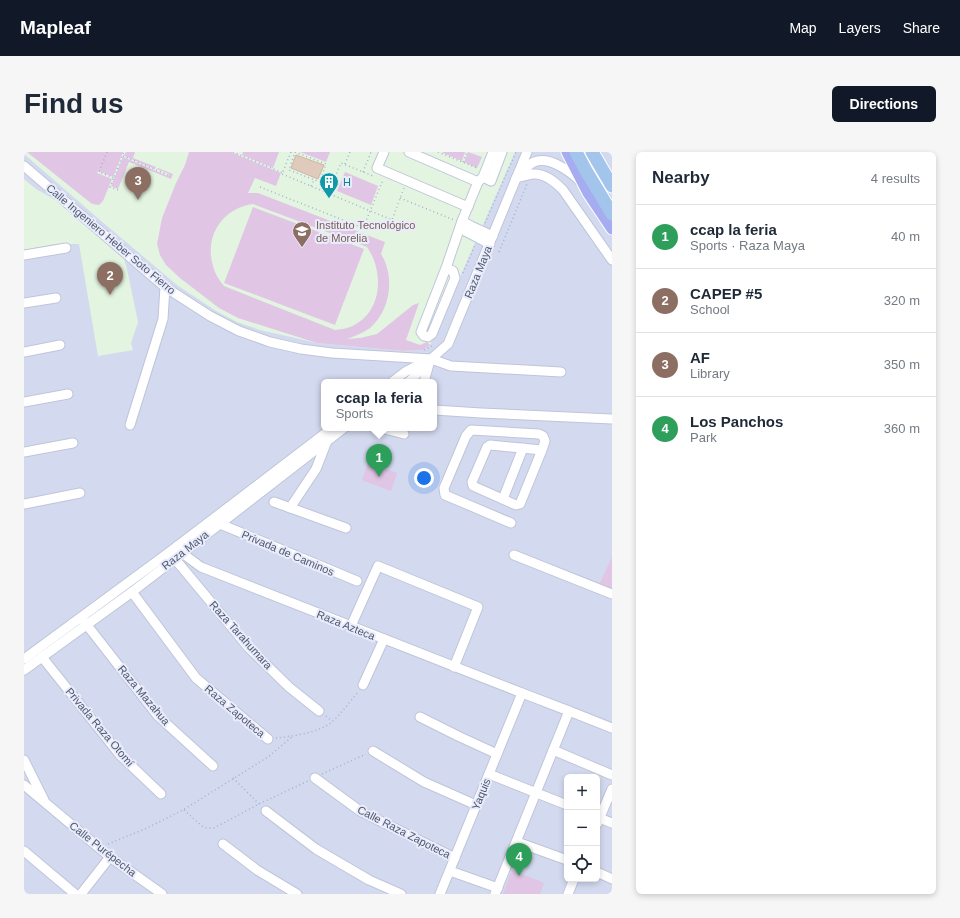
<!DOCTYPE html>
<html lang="en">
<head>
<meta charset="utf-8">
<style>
  :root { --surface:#fff; --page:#f6f6f7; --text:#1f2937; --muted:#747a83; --line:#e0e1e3; --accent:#111827 }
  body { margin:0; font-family:Arial,sans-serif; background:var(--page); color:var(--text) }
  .controls { position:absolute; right:12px; bottom:12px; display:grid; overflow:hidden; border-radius:6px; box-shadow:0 2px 6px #0003 }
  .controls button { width:36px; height:36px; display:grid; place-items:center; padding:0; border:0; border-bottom:1px solid var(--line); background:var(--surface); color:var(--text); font:20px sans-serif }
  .you { position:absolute; left:400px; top:326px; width:14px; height:14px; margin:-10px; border:3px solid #fff; border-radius:50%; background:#1a73e8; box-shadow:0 0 0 6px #1a73e833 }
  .badge { display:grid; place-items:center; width:26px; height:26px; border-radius:50%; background:var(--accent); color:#fff; font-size:13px; font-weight:700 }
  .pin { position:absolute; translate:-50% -33px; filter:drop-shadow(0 1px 2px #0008) }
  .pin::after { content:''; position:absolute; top:21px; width:14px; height:12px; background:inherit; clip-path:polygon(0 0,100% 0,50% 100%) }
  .popup { position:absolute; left:297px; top:227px; width:116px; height:52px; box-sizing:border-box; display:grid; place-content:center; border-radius:6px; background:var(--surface); filter:drop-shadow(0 1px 3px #0005); font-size:13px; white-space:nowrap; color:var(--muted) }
  .popup b { font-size:15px; color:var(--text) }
  .popup::after { content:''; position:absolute; left:50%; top:100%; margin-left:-8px; border:8px solid transparent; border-top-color:var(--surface) }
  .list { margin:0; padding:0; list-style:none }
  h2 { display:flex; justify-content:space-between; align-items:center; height:52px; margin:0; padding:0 16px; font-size:17px }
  h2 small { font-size:13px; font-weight:400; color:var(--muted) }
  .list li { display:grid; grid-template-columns:26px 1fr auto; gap:12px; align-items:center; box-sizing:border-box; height:64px; padding:0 16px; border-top:1px solid var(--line) }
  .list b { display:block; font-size:15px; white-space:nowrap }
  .list p { margin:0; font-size:13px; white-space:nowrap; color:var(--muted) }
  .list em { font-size:13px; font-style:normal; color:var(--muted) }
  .icon { flex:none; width:22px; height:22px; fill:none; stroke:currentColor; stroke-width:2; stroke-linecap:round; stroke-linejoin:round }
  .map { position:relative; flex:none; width:588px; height:742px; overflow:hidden; border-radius:6px }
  header { display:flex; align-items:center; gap:24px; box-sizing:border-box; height:56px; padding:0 20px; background:var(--accent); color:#fff }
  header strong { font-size:19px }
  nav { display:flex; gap:22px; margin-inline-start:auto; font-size:14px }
  .intro { display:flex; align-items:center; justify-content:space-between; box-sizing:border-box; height:96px; padding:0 24px }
  h1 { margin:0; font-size:28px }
  .button { padding:10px 18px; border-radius:6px; background:var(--accent); color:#fff; font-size:14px; font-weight:700 }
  main { display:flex; gap:24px; padding:0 24px }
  aside { flex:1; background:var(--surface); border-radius:6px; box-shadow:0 2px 6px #0003 }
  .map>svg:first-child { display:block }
  .residential { fill:#d3d9ef; fill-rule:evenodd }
  .education { fill:#e3f5e1 }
  .green { fill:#e0c5e4; fill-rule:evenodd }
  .water { fill:#dfcabb; stroke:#d0b6a3 }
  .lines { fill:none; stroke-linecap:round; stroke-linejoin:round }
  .minor-casing { stroke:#bfc5d9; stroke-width:11 }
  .major-casing { stroke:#fff; stroke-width:13 }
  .highway-casing { stroke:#fff; stroke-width:15 }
  .path { stroke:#a3b2cf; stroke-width:1.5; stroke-dasharray:1 3; stroke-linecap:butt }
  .minor { stroke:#fff; stroke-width:9 }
  .major { stroke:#a5acef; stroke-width:11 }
  .highway { stroke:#a3c4eb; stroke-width:13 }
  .labels { text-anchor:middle; stroke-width:4; stroke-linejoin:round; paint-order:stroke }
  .culture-label { font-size:11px; fill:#0d838f; stroke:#eaecfc; text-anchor:start }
  .education-label { font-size:11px; fill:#785e54; stroke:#eaecfc; text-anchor:start }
  .street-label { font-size:11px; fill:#4d596d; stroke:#eaecfc }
</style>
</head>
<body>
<header>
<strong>Mapleaf</strong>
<nav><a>Map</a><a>Layers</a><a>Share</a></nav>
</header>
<div class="intro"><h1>Find us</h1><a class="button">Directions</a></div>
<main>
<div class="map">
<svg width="588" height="742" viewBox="0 0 588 742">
  <rect width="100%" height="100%" fill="#e4e6f9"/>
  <path class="residential" d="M0,0H588V742H0ZM300,230H410V276H300ZM543,625H573V727H543Z"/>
  <g class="education">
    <path d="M0,0H491L406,193L399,198L379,199L293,191L236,178L213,170L192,159L153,133L76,68L0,2Z"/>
    <path d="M0,27L12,37L33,49L100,107L103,117L114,170L107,191L109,198L74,204L55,92H31L0,98Z"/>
  </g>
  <g class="green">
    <path d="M3,0H99L89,25L74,19L73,21L88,27L79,49L75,53L68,52Z"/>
    <path d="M102,0H111L109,6L132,15L131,17L100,4Z"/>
    <path d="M165,0H207L257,21L252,34L231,26L224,41H234L361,90L357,102C371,124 367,158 346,176C339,181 331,184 323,187L336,186L353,182L389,153L395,151L382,188L396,193L403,190L406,193L399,198L379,199L293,191L214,166L195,156L156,126L142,113L136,103L133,92L138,66L152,31L161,13ZM229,52L343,95C361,121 358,162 326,175C321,177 316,177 311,178L200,134C195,128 191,122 189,114C180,84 199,56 229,52Z"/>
    <path d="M219,0H255L249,16L218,3Z"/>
    <path d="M276,0H306L302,10Z"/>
    <path d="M419,0H441L438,9L419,1Z"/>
    <path d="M444,0L458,5L453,16L440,10Z"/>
    <path d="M99,5L144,24L145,22L133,17L134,16L149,22L147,27L105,10L94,37L87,34Z"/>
    <path d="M321,20L354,34L347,53L313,39Z"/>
    <path d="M229,55L340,97L311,173L200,131Z"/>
    <path d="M344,311L373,321L367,339L338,328Z"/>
    <path d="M588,405V438L575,433Z"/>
    <path d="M488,718L520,731L516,742H479Z"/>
  </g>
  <path class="water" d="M272,3L300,13L294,27L267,16Z"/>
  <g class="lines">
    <g class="minor-casing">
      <g id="minor">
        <path d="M360,0L353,16L444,55"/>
        <path d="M385,0L454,30"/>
        <path d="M0,14L141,135L186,164L215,179L246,190L277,197L308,201L407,207L427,214L537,220"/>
        <path d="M496,22C500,18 505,12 510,10C525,4 546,19 556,29"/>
        <path d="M459,25L467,29L478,0"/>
        <path d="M492,26C497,25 503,23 508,22C521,21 531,30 539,38L588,108"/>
        <path d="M438,69L439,75L441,79L466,92"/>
        <path d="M438,69L447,74L469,84"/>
        <path d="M0,103L42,96"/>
        <path d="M422,116L429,119L431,126L408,182L404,185L400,184L397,180L422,116L438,69L454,30L459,25L469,0"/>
        <path d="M0,151L32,146"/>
        <path d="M0,200L36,193"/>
        <path d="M368,230L381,220L400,210"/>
        <path d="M384,230L388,227L407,207L424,192L503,0"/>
        <path d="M400,230L406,208"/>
        <path d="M0,250L44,242"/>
        <path d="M410,258L457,261L588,267"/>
        <path d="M106,273L139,167L141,135"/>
        <path d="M357,276L380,282"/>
        <path d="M0,300L49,291"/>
        <path d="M479,347L499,296"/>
        <path d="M250,350L322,376"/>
        <path d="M0,352L56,341"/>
        <path d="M266,356L292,317L303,289"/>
        <path d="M487,371L421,343L420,336L442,284L447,278L515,282L519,284L521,289L518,298L496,352L492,353L449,334L448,330L463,295L466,293L518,298"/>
        <path d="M196,372L333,429"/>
        <path d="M153,394L158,401L177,415L498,541L545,559L588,576"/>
        <path d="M148,401L151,407L225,496L265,535L295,559"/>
        <path d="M490,403L588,442"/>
        <path d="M108,440L172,526L244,587"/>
        <path d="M59,468L134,564L189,614"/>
        <path d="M327,474L354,414L454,455L430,515"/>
        <path d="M18,505L96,603L137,642"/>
        <path d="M0,507L147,399L308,276"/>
        <path d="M0,518L108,440L320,276"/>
        <path d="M339,533L360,487"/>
        <path d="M396,565L434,584L473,602"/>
        <path d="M529,598L588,623"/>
        <path d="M349,599L400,630L452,653"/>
        <path d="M0,608L20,648"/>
        <path d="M465,622L543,653"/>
        <path d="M291,626L336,659L431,706"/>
        <path d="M0,633L86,705L138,742"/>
        <path d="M242,659L292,697L345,728L377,742"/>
        <path d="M573,665L588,671"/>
        <path d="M573,672L588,637"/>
        <path d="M493,690L543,708"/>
        <path d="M199,692L233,718L273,742"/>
        <path d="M0,699L51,742"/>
        <path d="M426,719L474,736"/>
        <path d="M573,720L588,727"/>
        <path d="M57,742L86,705"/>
        <path d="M416,742L498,541"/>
        <path d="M471,742L545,559"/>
        <path d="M544,742L550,727"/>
      </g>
    </g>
    <g class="major-casing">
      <path id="major" d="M543,0L564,41L588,77"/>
    </g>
    <g class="highway-casing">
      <g id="highway">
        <path d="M552,0L561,17L588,62"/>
        <path d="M568,0L588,34"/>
      </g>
    </g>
    <g class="path">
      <path d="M83,0L75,20L90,26"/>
      <path d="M209,0L259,21"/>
      <path d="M267,0L258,22L368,68L380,36"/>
      <path d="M271,0L302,12L296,30L265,18Z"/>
      <path d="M414,0L453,16"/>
      <path d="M99,4L144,23"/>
      <path d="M439,10L443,0"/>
      <path d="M321,12L326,0"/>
      <path d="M339,20L347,0"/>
      <path d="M287,34L290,28"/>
      <path d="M236,35L339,76L359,28"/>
      <path d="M94,38L86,35L100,0"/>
      <path d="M305,40L317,11L349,24"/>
      <path d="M376,46L430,68"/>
      <path d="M461,71L492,0"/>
      <path d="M475,100L503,32"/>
      <path d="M439,121L451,93"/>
      <path d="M400,198L407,195L408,192"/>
      <path d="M302,564L308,569"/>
      <path d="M252,586C269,584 294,581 308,570C317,562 327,548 335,539"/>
      <path d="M298,622L342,602"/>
      <path d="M209,626L235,652"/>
      <path d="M160,658L178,674L183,676H190L235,652L284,629"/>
      <path d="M84,692L121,677L159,658L244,605L269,584"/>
    </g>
    <use href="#minor" class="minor"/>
    <use href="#major" class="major"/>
    <use href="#highway" class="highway"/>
  </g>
  <defs>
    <g id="building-pin" transform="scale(1)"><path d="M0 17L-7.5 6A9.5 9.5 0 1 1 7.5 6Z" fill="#0f9aa8" stroke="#eaecfc"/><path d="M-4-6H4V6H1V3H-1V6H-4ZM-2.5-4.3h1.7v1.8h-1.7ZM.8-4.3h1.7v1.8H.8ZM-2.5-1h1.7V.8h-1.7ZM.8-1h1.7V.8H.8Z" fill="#fff"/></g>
    <g id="university-pin" transform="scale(1)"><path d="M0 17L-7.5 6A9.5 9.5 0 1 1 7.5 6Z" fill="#8d6e63" stroke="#eaecfc"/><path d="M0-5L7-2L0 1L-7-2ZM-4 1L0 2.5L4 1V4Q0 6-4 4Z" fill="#fff"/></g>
  </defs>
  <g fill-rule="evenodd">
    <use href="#building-pin" x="305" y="30"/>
    <use href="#university-pin" x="278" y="79"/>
  </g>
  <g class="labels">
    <g class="culture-label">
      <text x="319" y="34">H</text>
    </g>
    <g class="education-label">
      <text x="292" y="77">Instituto Tecnológico<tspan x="292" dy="13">de Morelia</tspan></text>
    </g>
    <g class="street-label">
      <text transform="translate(87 87) rotate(40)" y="4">Calle Ingeniero Heber Soto Fierro</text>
      <text transform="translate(454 120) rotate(-68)" y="4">Raza Maya</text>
      <text transform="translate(161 398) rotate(-38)" y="4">Raza Maya</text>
      <text transform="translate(264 401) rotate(23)" y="4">Privada de Caminos</text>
      <text transform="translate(322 473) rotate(22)" y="4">Raza Azteca</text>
      <text transform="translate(217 483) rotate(48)" y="4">Raza Tarahumara</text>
      <text transform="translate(120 543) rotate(50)" y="4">Raza Mazahua</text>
      <text transform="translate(211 559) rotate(40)" y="4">Raza Zapoteca</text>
      <text transform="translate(76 575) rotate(50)" y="4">Privada Raza Otomí</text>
      <text transform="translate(457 642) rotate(-68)" y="4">Yaquis</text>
      <text transform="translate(380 680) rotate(27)" y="4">Calle Raza Zapoteca</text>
      <text transform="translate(79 697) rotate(38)" y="4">Calle Purépecha</text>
    </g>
  </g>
</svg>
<div class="controls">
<button>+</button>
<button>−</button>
<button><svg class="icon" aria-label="locate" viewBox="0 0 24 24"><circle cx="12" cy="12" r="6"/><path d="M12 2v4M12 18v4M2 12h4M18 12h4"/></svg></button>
</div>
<div class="you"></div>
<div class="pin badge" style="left:355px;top:325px;background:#2e9e5b">1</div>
<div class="popup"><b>ccap la feria</b>Sports</div>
<div class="pin badge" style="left:86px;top:143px;background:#8d6e63">2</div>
<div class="pin badge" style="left:114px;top:48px;background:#8d6e63">3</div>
<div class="pin badge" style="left:495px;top:724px;background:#2e9e5b">4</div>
</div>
<aside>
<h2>Nearby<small>4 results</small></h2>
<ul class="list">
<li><span class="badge" style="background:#2e9e5b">1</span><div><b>ccap la feria</b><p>Sports · Raza Maya</p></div><em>40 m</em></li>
<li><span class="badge" style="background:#8d6e63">2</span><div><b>CAPEP #5</b><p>School</p></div><em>320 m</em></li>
<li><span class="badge" style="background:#8d6e63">3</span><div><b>AF</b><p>Library</p></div><em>350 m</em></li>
<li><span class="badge" style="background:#2e9e5b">4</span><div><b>Los Panchos</b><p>Park</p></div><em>360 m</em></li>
</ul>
</aside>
</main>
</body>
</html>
